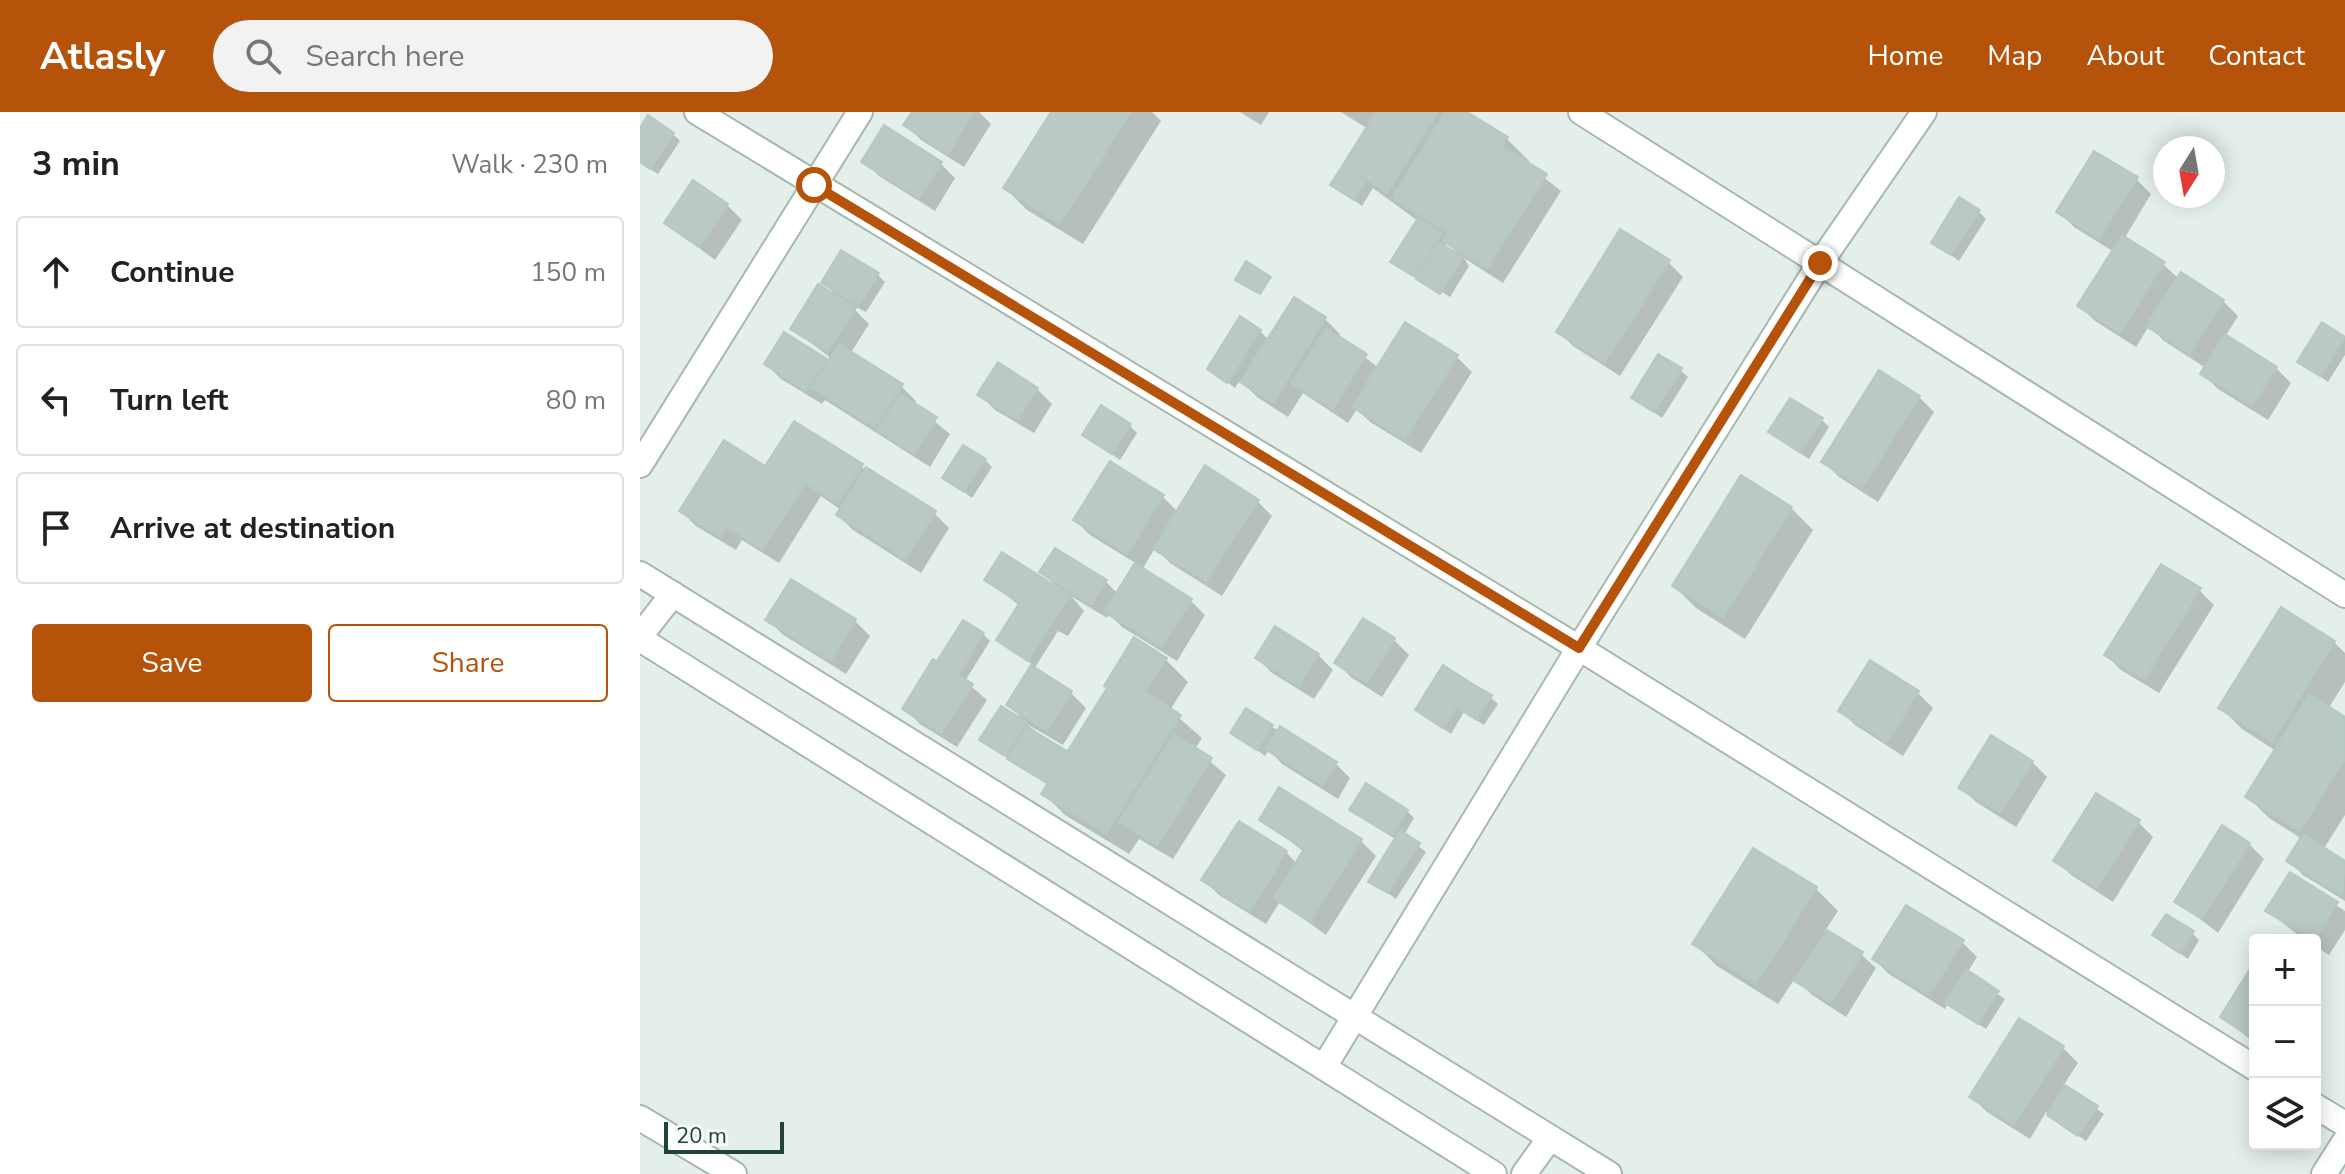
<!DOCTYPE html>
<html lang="en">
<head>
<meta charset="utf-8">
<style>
  :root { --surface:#fff; --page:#f2f2f2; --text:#222; --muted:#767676; --line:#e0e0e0; --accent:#b45309 }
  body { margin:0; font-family:"Nunito Sans",sans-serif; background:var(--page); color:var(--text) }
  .controls { position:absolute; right:24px; bottom:24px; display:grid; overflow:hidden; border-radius:8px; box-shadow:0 4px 20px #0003 }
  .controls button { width:72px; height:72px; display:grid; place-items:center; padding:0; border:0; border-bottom:2px solid var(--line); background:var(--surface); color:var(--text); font:40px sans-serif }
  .compass { position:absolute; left:1513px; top:24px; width:72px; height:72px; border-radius:50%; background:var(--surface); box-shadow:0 4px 20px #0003; rotate:191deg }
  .scale { position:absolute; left:24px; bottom:20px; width:120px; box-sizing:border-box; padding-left:8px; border:4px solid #224339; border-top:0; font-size:22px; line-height:28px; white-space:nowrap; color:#224339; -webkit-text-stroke:6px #f6fbf8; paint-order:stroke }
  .stop { position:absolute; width:24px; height:24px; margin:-18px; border:6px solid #b45309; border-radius:50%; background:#fff }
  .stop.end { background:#b45309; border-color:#fff; box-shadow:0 2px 8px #0008 }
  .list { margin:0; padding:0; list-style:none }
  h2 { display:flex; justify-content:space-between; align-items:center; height:104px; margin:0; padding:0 32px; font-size:34px }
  h2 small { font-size:26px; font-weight:400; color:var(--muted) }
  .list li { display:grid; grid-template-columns:52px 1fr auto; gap:24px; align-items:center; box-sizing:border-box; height:112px; margin:0 16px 16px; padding:0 16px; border:2px solid var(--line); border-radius:8px }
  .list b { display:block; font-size:30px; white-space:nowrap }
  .list em { font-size:26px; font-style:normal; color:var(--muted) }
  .actions { display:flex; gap:16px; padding:24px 32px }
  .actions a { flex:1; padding:18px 0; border:2px solid var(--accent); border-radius:8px; text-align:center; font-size:28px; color:var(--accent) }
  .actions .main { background:var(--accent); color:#fff }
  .icon { flex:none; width:44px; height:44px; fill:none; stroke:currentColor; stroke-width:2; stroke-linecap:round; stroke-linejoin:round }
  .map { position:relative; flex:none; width:1705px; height:1062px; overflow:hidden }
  header { display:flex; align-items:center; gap:48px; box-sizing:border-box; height:112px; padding:0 40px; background:var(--accent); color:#fff }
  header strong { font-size:38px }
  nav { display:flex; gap:44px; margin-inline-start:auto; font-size:28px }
  .search { width:560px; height:72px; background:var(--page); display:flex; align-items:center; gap:20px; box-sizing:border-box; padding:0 28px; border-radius:44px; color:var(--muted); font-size:30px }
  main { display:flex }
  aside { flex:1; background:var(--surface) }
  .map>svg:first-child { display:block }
  .shadow { fill:#0003; fill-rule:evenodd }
  .building { fill:#bacac3; stroke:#b6c9c1; stroke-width:2 }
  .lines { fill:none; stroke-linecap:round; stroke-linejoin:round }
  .minor-casing { stroke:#a7b8b1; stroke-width:28 }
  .minor { stroke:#fff; stroke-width:24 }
  .route { stroke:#b45309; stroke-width:10 }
</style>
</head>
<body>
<header>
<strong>Atlasly</strong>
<div class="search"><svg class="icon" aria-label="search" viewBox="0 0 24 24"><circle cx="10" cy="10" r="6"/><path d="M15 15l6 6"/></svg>Search here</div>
<nav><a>Home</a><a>Map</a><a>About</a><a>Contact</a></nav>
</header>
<main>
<aside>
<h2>3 min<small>Walk · 230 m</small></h2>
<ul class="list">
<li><svg class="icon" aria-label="ahead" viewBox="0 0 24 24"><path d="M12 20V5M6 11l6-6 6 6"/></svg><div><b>Continue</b></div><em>150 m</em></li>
<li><svg class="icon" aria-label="left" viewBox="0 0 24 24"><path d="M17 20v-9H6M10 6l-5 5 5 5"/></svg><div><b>Turn left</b></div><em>80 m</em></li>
<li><svg class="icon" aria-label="arrive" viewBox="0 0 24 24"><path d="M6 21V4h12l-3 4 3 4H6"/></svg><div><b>Arrive at destination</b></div></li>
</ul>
<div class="actions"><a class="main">Save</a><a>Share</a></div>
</aside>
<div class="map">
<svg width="1705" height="1062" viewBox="0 0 1705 1062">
  <rect width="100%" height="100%" fill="#e5efea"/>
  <g class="shadow">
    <path d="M274,0H339L351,12L324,55L281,28L266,13Z"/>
    <path d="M413,0H512L521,9L443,132L387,98L365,76Z"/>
    <path d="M600,0H629L621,13Z"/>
    <path d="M701,0H823L867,27L889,49L887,52L921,79L863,171L824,146L829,154L810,185L753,149L778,109L733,76L722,94L693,73L728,17ZM807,131L820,143L804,136Z"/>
    <path d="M0,19L33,22L40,29L18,62L0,50Z"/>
    <path d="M224,49L300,51L315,66L295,99L239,64Z"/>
    <path d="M1496,67L1511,82L1484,127L1523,152L1539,167L1583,189L1598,204L1585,225L1636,256L1651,271L1628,308L1578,277L1563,262L1566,256L1524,229L1509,214L1496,235L1455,209L1440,194L1474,140L1434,115L1419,100Z"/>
    <path d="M87,93L102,108L75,148L26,111Z"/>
    <path d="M1339,100L1346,107L1319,149L1293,130Z"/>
    <path d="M1028,150L1043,165L980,264L933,234L918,219Z"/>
    <path d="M238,163L245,170L226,200L208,191L229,212L210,242L261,274L276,289L274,293L310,322L290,355L185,288L182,292L141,267L126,252L185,248L189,252L192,247L153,217L197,184L183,170Z"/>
    <path d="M685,207L700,222L698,225L739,256L766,213L817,245L832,260L781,341L730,310L717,297L708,311L663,281L648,305L617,285L600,268L595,276L569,257L620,219L629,228Z"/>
    <path d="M1683,213L1705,226V243L1688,270L1659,249Z"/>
    <path d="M1040,258L1048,265L1022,306L993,285Z"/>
    <path d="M1240,261L1279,285L1294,300L1238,390L1199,365L1184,350Z"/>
    <path d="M397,277L412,292L394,321L355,298L340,283Z"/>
    <path d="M1182,308L1189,315L1169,347L1130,320Z"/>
    <path d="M154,312L294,401L309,416L281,461L213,418L198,403L201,398L181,384L139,451L102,428L96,438L56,414L41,399L84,331L126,357Z"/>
    <path d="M490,314L497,321L480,348L444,322Z"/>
    <path d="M345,348L352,355L332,386L305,366Z"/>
    <path d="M470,352L523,385L538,400L617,389L632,404L582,484L530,451L515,436L502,458L550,488L565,503L537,549L482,515L469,502L467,506L431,484L444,499L428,524L418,519L394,557L431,581L446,596L423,633L385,611L428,643L526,548L548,570L530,598L562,626L555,637L586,663L533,747L499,727L489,742L425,703L403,681L408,673L341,628L385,609L368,593L393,553L358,528L380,494L347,468L416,474L402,460L466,470L478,482L497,452L450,423L435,408Z"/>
    <path d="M1151,396L1173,418L1105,527L1056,496L1034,474Z"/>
    <path d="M152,470L215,509L230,524L206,562L142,522L128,507Z"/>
    <path d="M1559,478L1574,493L1519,581L1481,558L1466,543Z"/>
    <path d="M343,522L350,529L325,569L347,588L317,635L280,612L265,597L305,555L299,549Z"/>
    <path d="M754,528L769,543L742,585L712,566L697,551Z"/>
    <path d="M1694,530L1705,541V570L1688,597L1705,607V703L1683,738L1705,751V789L1663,763L1648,748L1662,727L1629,706L1607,684L1636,639L1602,617L1580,595Z"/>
    <path d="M678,543L693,558L674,587L632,561L617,546Z"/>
    <path d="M1230,551L1278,581L1293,596L1263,644L1215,613L1200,598Z"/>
    <path d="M850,585L858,592L844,613L824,600L811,622L777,598Z"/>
    <path d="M632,615L695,651L710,666L698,687L642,652L629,638L625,644L593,621Z"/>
    <path d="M1392,650L1407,665L1376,715L1336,690L1321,675Z"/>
    <path d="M640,678L721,729L736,744L686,823L640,790L626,812L579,783L564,768L646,740L657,752L664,740L622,707Z"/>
    <path d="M712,697L767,699L774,706L764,723L786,740L756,787L731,769L757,728Z"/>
    <path d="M1498,710L1513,725L1473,790L1431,763L1416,748Z"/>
    <path d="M1609,732L1624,747L1578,821L1537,789Z"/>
    <path d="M1650,762L1705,799V818L1689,843L1675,834V828H1665L1627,799Z"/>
    <path d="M1176,777L1198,799L1185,819L1221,842L1236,856L1206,905L1172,883L1155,866L1138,892L1077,854L1055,832Z"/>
    <path d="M1552,821L1559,828L1548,847L1514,823Z"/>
    <path d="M1322,830L1337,845L1327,861L1365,887L1346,917L1308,892L1305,897L1249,862L1234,847Z"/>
    <path d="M1615,853V931L1582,905Z"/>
    <path d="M1423,936L1438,951L1423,974L1464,1002L1446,1029L1406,1000L1390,1027L1347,1000L1332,985Z"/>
  </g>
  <g class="building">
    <path d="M272,0H334L308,42L263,13Z"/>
    <path d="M411,0H491L420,112L363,76Z"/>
    <path d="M736,0H798L747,81L703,53Z"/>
    <path d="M805,0H827L868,25L808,121L752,86Z"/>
    <path d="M8,3L34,21L10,57L0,50V16Z"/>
    <path d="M244,13L302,50L279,86L221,50Z"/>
    <path d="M863,35L907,62L847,157L803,129Z"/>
    <path d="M1454,39L1498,65L1459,127L1416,100Z"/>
    <path d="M703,53L727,68L714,88L690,73Z"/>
    <path d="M53,68L88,92L59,135L24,111Z"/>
    <path d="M1319,85L1340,98L1311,143L1291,131Z"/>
    <path d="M778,106L802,121L775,165L750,150Z"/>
    <path d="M980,117L1030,148L965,251L916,220Z"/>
    <path d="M1482,123L1525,150L1480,221L1437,194Z"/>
    <path d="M799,130L823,145L800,182L776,167Z"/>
    <path d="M201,138L239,161L218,194L181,171Z"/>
    <path d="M606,149L631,165L620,182L595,168Z"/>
    <path d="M1541,160L1584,188L1550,242L1506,214Z"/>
    <path d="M178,172L216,196L187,240L150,217Z"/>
    <path d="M654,185L686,205L633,291L600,270Z"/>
    <path d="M600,204L621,218L587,271L567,257Z"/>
    <path d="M765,210L818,243L765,328L712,295Z"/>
    <path d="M1682,210L1705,225L1680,264L1657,250Z"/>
    <path d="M686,216L727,242L693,297L651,271Z"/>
    <path d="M144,220L187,247L166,279L124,252Z"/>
    <path d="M1585,222L1637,255L1612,294L1560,262Z"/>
    <path d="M199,232L263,272L235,316L171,276Z"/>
    <path d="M1018,242L1042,256L1014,300L991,286Z"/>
    <path d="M358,250L398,276L378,308L337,283Z"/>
    <path d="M1239,258L1280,284L1222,376L1181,350Z"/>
    <path d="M260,282L297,305L274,342L237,318Z"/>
    <path d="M1150,286L1183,306L1161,341L1128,320Z"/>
    <path d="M461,293L491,312L472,342L442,323Z"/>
    <path d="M154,309L223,352L198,392L129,348Z"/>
    <path d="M84,328L125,354L80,425L39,399Z"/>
    <path d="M323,333L346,347L324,380L302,366Z"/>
    <path d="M129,348L165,371L123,438L87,415Z"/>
    <path d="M470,349L524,383L487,442L433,408Z"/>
    <path d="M565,353L619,388L566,470L513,437Z"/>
    <path d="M226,355L296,399L265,447L196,403Z"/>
    <path d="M1101,363L1152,395L1083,506L1032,474Z"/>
    <path d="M415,436L467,468L451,493L399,460Z"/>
    <path d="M362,440L430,483L412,511L344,468Z"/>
    <path d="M495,451L552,487L521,535L464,500Z"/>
    <path d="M1521,452L1561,476L1504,568L1464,543Z"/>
    <path d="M151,467L216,507L191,549L125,508Z"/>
    <path d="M380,490L412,511L388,549L356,528Z"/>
    <path d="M1641,495L1695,529L1632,630L1578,596Z"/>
    <path d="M723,506L755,526L727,571L694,551Z"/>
    <path d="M323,508L344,521L318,563L297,549Z"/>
    <path d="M635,514L679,542L659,574L615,546Z"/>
    <path d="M494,525L527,546L505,580L541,603L466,722L401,682L467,576L464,574Z"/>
    <path d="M293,547L333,572L301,622L262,597Z"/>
    <path d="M1230,548L1279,579L1247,630L1198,599Z"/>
    <path d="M391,553L432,579L407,619L366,593Z"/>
    <path d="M803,553L831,571L803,616L775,598Z"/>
    <path d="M831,571L852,583L837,608L816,595Z"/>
    <path d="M1669,582L1705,605V647L1660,719L1605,685Z"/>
    <path d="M361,594L387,610L365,644L339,628Z"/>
    <path d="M606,596L633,613L617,638L590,621Z"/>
    <path d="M640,614L697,650L682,673L625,637Z"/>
    <path d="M387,615L427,639L407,671L367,647Z"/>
    <path d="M534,622L572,646L517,734L478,710Z"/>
    <path d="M1351,623L1393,649L1360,701L1318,676Z"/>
    <path d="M726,671L768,698L752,724L709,698Z"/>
    <path d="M639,675L685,704L664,737L619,708Z"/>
    <path d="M1456,681L1500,708L1457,776L1413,749Z"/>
    <path d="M685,704L722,727L670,810L633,786Z"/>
    <path d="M599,709L647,739L610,799L561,768Z"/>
    <path d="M1582,713L1610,731L1562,807L1534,790Z"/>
    <path d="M760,718L780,731L748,781L728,770Z"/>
    <path d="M1663,722L1705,749L1702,784L1646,749Z"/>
    <path d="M1113,736L1177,775L1116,872L1052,832Z"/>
    <path d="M1650,760L1698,790L1675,828L1625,799Z"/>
    <path d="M1266,793L1324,828L1289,883L1232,847Z"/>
    <path d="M1526,802L1554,819L1540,841L1512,823Z"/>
    <path d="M1187,818L1223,840L1191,891L1154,869Z"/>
    <path d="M1615,849V928L1580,905Z"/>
    <path d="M1326,857L1359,879L1338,912L1305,891Z"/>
    <path d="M1379,906L1424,934L1374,1013L1329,985Z"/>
    <path d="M1425,973L1458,994L1438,1024L1407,1003Z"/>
  </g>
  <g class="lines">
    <g class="minor-casing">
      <g id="minor">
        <path d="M57,0L939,536L1615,956"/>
        <path d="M941,0L1705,483"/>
        <path d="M0,353L220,0"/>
        <path d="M0,462L969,1062"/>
        <path d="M0,524L33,482"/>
        <path d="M0,527L854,1062"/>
        <path d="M684,955L939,536L1180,151L1284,0"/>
        <path d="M1675,994L1705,1012"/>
        <path d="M0,1006L94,1062"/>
        <path d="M884,1062L910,1026"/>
        <path d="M1684,1062L1705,1029"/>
      </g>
    </g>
    <use href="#minor" class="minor"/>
  </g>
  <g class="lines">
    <path class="route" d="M174,73L939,536L1180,151"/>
  </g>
</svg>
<div class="controls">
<button>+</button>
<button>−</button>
<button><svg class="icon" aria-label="layers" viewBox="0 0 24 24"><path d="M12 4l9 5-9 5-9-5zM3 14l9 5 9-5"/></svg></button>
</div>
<svg class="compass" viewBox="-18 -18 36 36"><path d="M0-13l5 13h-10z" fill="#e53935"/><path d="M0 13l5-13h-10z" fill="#767676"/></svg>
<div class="scale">20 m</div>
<div class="stop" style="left:174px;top:73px"></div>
<div class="stop end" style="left:1180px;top:151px"></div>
</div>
</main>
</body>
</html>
